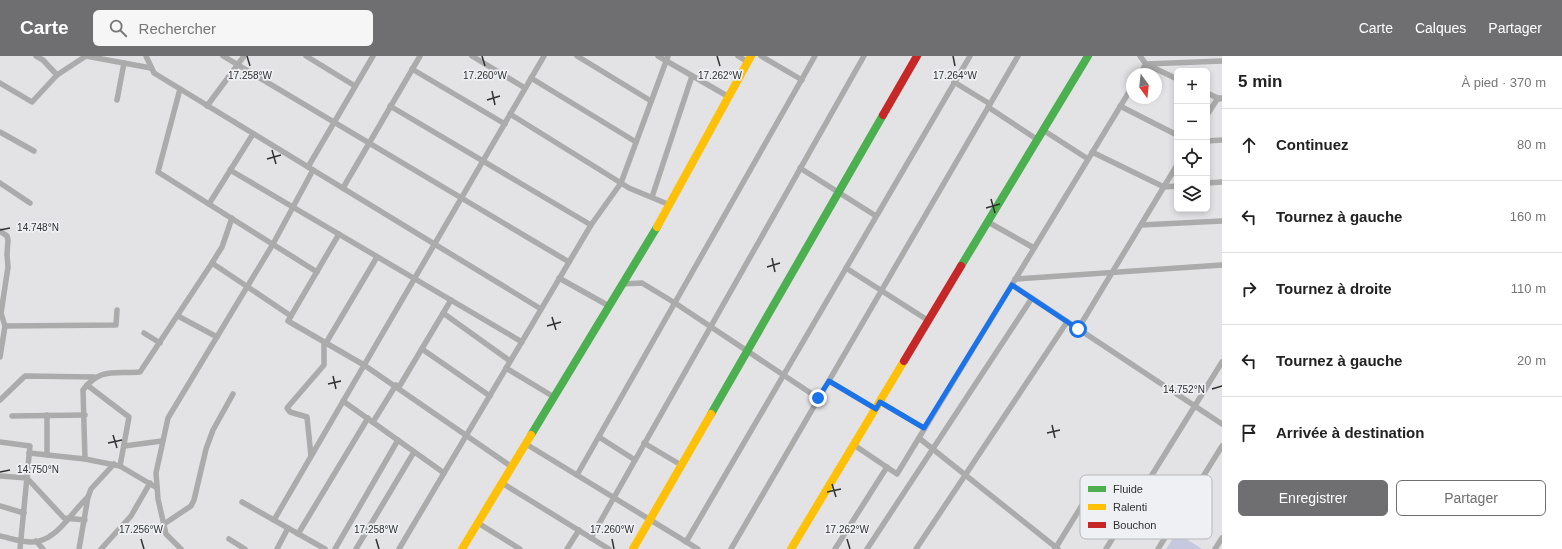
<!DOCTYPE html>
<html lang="fr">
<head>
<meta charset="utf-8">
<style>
  :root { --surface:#fff; --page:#f6f6f6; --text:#222; --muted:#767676; --line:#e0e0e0; --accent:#6f6f71 }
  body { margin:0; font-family:Arial,sans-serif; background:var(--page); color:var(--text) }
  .controls { position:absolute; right:12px; top:12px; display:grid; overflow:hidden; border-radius:6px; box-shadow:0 2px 6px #0003 }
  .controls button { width:36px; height:36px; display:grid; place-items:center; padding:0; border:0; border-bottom:1px solid var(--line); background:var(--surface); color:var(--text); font:20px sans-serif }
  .compass { position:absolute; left:1126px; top:12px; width:36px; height:36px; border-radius:50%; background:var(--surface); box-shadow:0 2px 6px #0003; rotate:165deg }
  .stop { position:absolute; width:12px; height:12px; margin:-9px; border:3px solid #1a73e8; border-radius:50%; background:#fff }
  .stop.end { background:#1a73e8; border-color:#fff; box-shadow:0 1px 4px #0008 }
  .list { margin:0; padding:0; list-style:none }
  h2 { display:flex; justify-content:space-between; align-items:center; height:52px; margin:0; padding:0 16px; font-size:17px }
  h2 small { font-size:13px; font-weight:400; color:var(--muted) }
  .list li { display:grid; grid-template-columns:26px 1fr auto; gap:12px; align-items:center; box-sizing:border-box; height:72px; padding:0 16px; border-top:1px solid var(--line) }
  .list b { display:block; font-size:15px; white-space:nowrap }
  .list em { font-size:13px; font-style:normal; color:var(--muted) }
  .actions { display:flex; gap:8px; padding:12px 16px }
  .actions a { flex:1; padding:9px 0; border:1px solid var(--accent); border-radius:6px; text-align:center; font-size:14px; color:var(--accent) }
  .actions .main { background:var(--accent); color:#fff }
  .icon { flex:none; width:22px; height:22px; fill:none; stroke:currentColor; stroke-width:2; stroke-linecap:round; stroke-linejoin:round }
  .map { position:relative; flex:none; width:1222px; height:493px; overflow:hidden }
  header { display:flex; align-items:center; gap:24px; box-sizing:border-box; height:56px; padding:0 20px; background:var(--accent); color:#fff }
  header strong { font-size:19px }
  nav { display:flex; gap:22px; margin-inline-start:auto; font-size:14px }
  .search { width:280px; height:36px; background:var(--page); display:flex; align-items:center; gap:10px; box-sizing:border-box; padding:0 14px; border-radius:6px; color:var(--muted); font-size:15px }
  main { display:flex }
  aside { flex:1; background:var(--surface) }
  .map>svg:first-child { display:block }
  .pitch { fill:#c6c8e0 }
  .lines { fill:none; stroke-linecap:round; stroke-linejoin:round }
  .street { stroke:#ababac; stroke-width:5.5 }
  .fast { stroke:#4caf50; stroke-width:8 }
  .slow { stroke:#ffc107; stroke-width:8 }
  .jam { stroke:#c62828; stroke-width:8 }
  .route { stroke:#1a73e8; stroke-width:5 }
  .ticks { fill:none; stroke:#313132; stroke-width:1.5 }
  .key { fill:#eff0f3; stroke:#b6b7b9; stroke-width:1 }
  .key-label { font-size:11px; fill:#313132 }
  .ticks-label { font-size:10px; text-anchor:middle; fill:#313132; stroke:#eff0f3; stroke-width:3.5; stroke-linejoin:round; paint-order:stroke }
</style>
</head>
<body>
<header>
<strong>Carte</strong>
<div class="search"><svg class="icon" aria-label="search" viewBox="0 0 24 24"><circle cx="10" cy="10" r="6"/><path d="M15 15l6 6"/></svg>Rechercher</div>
<nav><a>Carte</a><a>Calques</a><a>Partager</a></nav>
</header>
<main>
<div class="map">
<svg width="1222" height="493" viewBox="0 0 1222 493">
  <rect width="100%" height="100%" fill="#e3e3e5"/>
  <path class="pitch" d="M1177,477L1202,493H1166Z"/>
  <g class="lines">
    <g class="street">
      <path d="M36,0L43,4L57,19"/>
      <path d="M146,0L154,17L541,253"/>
      <path d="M223,0L569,206"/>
      <path d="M306,0L355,30"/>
      <path d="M472,0L525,32"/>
      <path d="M577,0L651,45"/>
      <path d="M658,0L729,41"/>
      <path d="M738,0L748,6"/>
      <path d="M761,0L802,24"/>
      <path d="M1140,0L1146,8L1177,23"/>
      <path d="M1146,8L1222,5"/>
      <path d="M412,13L505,68"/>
      <path d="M1140,18L1146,8"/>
      <path d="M531,22L636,86"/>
      <path d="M954,26L990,48"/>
      <path d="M0,27L32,46L57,19L86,0L151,12"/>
      <path d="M180,33L158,116L317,216"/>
      <path d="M1207,37L1220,43"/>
      <path d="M117,44L124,7"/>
      <path d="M207,50L244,0"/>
      <path d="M390,50L591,169"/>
      <path d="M1120,50L1177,79"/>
      <path d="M988,51L1038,84"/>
      <path d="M510,58L629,132L670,149"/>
      <path d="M1207,59L1218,42H1222"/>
      <path d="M1043,74L1088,103"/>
      <path d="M0,76L34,95"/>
      <path d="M1207,85L1222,84"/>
      <path d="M1092,96L1164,131L1177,130"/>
      <path d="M308,111L373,0"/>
      <path d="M800,112L876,160"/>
      <path d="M230,114L522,286"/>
      <path d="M0,127L30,147"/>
      <path d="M1207,127L1222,126"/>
      <path d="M343,132L420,0"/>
      <path d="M652,141L692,20"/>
      <path d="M209,148L253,78"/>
      <path d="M988,166L1034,192"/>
      <path d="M1141,169L1222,165"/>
      <path d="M0,175L7,180L8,184L7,198L8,211L1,257L5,270L0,301"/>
      <path d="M339,178L288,265L364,309L512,411"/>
      <path d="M212,207L291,260"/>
      <path d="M846,212L929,265"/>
      <path d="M559,222L609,250"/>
      <path d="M1015,223L1222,209"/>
      <path d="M622,228L642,227L675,247L818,342"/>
      <path d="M1012,229L1222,368"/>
      <path d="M443,257L510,305"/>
      <path d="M178,260L217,281"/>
      <path d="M5,270L116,269L117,254"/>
      <path d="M1078,273L1177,109"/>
      <path d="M144,277L160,287"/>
      <path d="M326,287L377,201"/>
      <path d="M422,293L490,340"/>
      <path d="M506,312L554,341"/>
      <path d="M829,325L876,353"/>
      <path d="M87,329L129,361L120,410"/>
      <path d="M399,331L451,244"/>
      <path d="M0,344L25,320L94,321"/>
      <path d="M343,345L444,417"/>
      <path d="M880,346L924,372"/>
      <path d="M47,359V399"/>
      <path d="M12,360L85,359"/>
      <path d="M373,366L396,329"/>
      <path d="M599,381L635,404"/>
      <path d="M919,382L1058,493"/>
      <path d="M0,386L30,390L20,493"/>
      <path d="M644,387L681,409"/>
      <path d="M526,388L698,493"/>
      <path d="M854,389L897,418L1132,31"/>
      <path d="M124,390L162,385"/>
      <path d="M29,397L85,403L120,410L157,432"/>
      <path d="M311,400L307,361L290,356L287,352L324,309V286"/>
      <path d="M85,403L83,334C100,311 115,318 140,316L212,207L222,191L232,162"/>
      <path d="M577,419L815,0"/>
      <path d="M0,420L27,422L64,462L85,464"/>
      <path d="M502,427L609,493"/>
      <path d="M242,446L325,493"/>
      <path d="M0,450L24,457"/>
      <path d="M274,464L544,0"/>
      <path d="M478,467L520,493"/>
      <path d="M164,468L191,450L194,444L206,393L213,374L233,338"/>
      <path d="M298,478L368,362"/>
      <path d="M0,480C10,482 21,486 31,486C56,487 71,456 88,441"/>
      <path d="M591,482L864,0"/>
      <path d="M229,483L245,493"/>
      <path d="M36,485L43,493"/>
      <path d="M686,486L970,0"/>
      <path d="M79,493L88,441L91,433L114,408"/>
      <path d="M101,493L131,460L150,427"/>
      <path d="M181,493L166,478L158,443L156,417L168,362L273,188L313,114"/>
      <path d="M277,493L288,472"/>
      <path d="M335,493L398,384"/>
      <path d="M356,493L414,396"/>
      <path d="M399,493L591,169L621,127L668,0"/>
      <path d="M567,493L579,474"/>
      <path d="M731,493L1018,0"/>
      <path d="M835,493L887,411"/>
      <path d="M867,493L1032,242"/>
      <path d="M916,493L1067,266"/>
      <path d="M1055,493L1092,433"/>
      <path d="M1106,493L1222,306"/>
      <path d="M1158,493L1222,390"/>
      <path d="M1215,493L1222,482"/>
    </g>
    <g class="fast">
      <path d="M961,210L1088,0"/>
      <path d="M711,358L883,59"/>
      <path d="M531,379L657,171"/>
    </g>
    <g class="slow">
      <path d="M657,171L751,0"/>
      <path d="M462,493L531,379"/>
      <path d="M633,493L711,358"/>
      <path d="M791,493L904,305"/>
    </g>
    <g class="jam">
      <path d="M883,59L917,0"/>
      <path d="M904,305L961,210"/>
    </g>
  </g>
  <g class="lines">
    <path class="route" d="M818,342L829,325L876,353L880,346L924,372L1012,229L1078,273"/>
  </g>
  <path class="ticks" d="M247,0L250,10M482,0L485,10M717,0L720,10M953,0L955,10M492,35L495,49M487,44L500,40M272,94L276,108M267,103L281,99M991,143L995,157M986,152L1000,148M0,174L10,172M772,202L775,216M767,211L780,207M552,261L556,274M547,270L561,266M333,320L336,333M328,328L341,325M1212,333L1222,330M1052,369L1055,382M1047,377L1060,374M113,379L117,392M108,387L122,384M0,416L10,414M832,428L836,441M827,436L841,433M141,483L144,493M376,483L379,493M612,483L614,493M847,483L850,493"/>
  <rect x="1080" y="419" width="132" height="64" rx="6" class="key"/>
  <rect x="1088" y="430" width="18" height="6" fill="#4caf50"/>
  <rect x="1088" y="448" width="18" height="6" fill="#ffc107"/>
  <rect x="1088" y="466" width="18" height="6" fill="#c62828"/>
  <g class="key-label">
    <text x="1113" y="437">Fluide</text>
    <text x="1113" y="455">Ralenti</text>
    <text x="1113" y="473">Bouchon</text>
  </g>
  <g class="ticks-label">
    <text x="250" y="23">17.258°W</text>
    <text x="485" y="23">17.260°W</text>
    <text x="720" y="23">17.262°W</text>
    <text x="955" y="23">17.264°W</text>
    <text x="38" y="175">14.748°N</text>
    <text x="1184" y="337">14.752°N</text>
    <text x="38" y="417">14.750°N</text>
    <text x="141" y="477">17.256°W</text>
    <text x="376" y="477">17.258°W</text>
    <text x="612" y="477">17.260°W</text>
    <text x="847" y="477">17.262°W</text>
  </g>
</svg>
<div class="controls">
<button>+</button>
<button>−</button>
<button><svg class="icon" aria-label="locate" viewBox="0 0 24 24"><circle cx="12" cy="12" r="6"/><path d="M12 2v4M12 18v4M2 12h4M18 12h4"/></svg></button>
<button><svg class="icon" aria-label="layers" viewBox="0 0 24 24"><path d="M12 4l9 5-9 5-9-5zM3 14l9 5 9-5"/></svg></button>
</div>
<svg class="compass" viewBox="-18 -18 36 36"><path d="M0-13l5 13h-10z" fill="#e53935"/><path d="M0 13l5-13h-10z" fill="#767676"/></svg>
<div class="stop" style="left:1078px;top:273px"></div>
<div class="stop end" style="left:818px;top:342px"></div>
</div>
<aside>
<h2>5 min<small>À pied · 370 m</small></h2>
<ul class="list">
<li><svg class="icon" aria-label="ahead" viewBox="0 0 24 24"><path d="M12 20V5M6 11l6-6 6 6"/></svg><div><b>Continuez</b></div><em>80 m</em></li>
<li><svg class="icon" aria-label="left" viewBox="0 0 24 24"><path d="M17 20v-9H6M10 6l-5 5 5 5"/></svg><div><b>Tournez à gauche</b></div><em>160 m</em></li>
<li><svg class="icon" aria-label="right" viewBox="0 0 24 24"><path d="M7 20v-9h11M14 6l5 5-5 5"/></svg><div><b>Tournez à droite</b></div><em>110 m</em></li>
<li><svg class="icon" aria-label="left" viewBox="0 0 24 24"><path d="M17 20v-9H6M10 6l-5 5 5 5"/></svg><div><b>Tournez à gauche</b></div><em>20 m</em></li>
<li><svg class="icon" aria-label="arrive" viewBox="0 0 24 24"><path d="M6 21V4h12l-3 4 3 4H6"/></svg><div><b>Arrivée à destination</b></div></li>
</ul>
<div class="actions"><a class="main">Enregistrer</a><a>Partager</a></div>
</aside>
</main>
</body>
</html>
